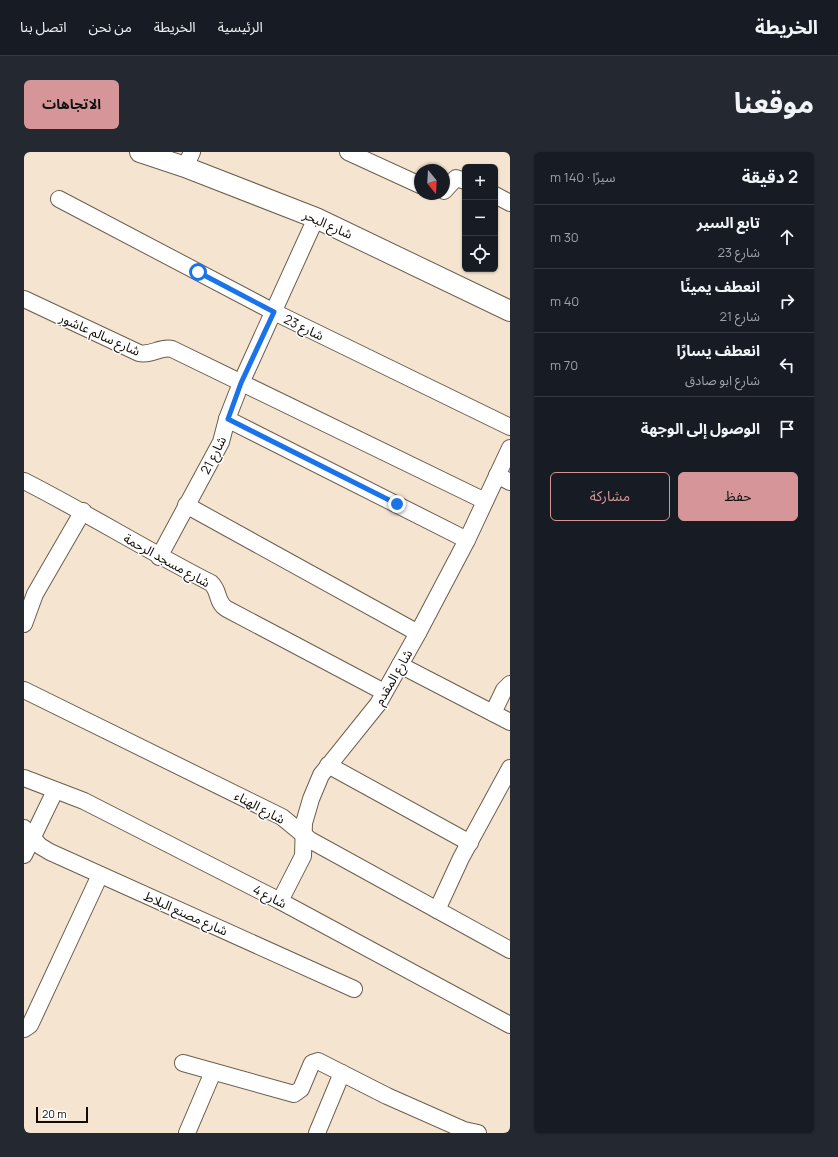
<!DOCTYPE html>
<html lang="ar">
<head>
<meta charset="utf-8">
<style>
  :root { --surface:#171b24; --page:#242831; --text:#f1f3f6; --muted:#9ea1a6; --line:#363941; --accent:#d69699 }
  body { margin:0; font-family:Manrope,"Noto Sans Arabic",sans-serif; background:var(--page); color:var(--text); direction:rtl }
  .controls { position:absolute; right:12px; top:12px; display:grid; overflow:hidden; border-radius:6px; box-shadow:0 1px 3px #0004 }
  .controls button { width:36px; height:36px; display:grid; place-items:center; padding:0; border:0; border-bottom:1px solid var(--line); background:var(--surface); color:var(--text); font:20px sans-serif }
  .compass { position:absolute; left:390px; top:12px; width:36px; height:36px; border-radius:50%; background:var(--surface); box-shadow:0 1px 3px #0004; rotate:162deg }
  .scale { position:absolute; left:12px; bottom:10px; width:52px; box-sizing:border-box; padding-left:4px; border:2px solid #100b05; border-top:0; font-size:11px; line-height:14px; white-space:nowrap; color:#100b05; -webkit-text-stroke:3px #fff; paint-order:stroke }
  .stop { position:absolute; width:12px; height:12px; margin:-9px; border:3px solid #1a73e8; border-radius:50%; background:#fff }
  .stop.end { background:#1a73e8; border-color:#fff; box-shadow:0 1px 4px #0008 }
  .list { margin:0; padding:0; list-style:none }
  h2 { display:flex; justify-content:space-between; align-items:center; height:52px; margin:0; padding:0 16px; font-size:17px }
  h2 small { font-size:13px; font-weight:400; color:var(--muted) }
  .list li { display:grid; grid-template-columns:26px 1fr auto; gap:12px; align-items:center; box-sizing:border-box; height:64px; padding:0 16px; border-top:1px solid var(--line) }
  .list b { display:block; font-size:15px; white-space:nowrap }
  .list p { margin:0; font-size:13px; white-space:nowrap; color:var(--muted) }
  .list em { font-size:13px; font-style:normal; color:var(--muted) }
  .actions { display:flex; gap:8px; padding:12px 16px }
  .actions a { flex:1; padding:9px 0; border:1px solid var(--accent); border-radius:6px; text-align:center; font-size:14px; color:var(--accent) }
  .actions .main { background:var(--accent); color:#111 }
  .icon { flex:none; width:22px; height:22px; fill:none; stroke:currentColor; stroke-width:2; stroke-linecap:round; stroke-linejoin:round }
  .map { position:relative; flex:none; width:486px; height:981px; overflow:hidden; direction:ltr; border-radius:6px }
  header { display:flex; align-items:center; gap:24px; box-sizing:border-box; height:56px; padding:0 20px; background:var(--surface); border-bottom:1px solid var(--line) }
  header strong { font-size:19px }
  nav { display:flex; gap:22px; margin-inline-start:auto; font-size:14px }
  .intro { display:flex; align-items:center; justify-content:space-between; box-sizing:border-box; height:96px; padding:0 24px }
  h1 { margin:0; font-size:28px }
  .button { padding:10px 18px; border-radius:6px; background:var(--accent); color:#111; font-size:14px; font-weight:700 }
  main { display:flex; gap:24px; padding:0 24px }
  aside { flex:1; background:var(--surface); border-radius:6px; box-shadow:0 1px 3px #0004 }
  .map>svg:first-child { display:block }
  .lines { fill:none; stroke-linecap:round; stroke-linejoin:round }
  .minor-casing { stroke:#6c5e4d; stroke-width:18 }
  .tertiary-casing { stroke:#6c5e4d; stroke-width:22 }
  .minor { stroke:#fff; stroke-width:16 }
  .tertiary { stroke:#fff; stroke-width:20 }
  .route { stroke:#1a73e8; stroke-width:5 }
  .labels { text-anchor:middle; stroke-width:3; stroke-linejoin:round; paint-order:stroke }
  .street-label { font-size:13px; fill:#100b05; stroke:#fff }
</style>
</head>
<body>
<header>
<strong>الخريطة</strong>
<nav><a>الرئيسية</a><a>الخريطة</a><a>من نحن</a><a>اتصل بنا</a></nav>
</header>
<div class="intro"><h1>موقعنا</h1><a class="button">الاتجاهات</a></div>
<main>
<aside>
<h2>2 دقيقة<small>سيرًا · 140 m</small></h2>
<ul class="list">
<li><svg class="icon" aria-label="ahead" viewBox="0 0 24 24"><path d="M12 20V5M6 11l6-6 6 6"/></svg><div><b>تابع السير</b><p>شارع 23</p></div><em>30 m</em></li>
<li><svg class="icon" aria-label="right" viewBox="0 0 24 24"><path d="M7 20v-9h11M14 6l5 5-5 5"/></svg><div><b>انعطف يمينًا</b><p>شارع 21</p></div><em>40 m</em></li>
<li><svg class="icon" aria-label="left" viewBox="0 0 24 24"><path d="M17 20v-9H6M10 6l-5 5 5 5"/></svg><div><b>انعطف يسارًا</b><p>شارع ابو صادق</p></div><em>70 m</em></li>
<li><svg class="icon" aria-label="arrive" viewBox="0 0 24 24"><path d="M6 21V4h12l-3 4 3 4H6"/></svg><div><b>الوصول إلى الوجهة</b></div></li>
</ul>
<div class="actions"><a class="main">حفظ</a><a>مشاركة</a></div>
</aside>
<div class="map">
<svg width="486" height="981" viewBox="0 0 486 981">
  <rect width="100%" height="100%" fill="#f4e4d0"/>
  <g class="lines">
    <g class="minor-casing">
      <g id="minor">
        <path d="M324,0L396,33"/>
        <path d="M161,15L168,0"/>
        <path d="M420,39L432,26L441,29"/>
        <path d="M471,43L486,51"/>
        <path d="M35,47L250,160L486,275"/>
        <path d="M0,147L115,201C128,204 136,194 148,197L461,349"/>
        <path d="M203,267L443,388"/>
        <path d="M473,323L486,330"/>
        <path d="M0,329C63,361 124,399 187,431C196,439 192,451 203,457L360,540"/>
        <path d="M162,353L394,481"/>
        <path d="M135,405L197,290L203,267L217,231L292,66"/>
        <path d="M0,472L11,442L59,359"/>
        <path d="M376,513L486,570"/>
        <path d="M0,538L258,665L286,688L486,798"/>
        <path d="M469,561L480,538L486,532"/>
        <path d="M304,613L446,691"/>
        <path d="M0,626L60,649L256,749L486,873"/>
        <path d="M0,676L16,694L26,700L330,837"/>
        <path d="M0,703L31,639"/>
        <path d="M256,749L279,704L280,671L287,647L297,623L354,552L394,481L443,388L486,296"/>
        <path d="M413,758L437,706L486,616"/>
        <path d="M0,877L6,873L76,723"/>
        <path d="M159,911L270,942L277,937L288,911L294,909L363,944L440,978L454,981"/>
        <path d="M163,981L189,920"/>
        <path d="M293,981L318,921"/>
      </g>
    </g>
    <g class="tertiary-casing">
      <path id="tertiary" d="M116,0L161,15L292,66L486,159"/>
    </g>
    <use href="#minor" class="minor"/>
    <use href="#tertiary" class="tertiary"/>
  </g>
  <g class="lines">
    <path class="route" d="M174,120L250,160L217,231L204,267L373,352"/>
  </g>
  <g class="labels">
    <g class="street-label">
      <text transform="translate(304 72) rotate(24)" y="5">شارع البحر</text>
      <text transform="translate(280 175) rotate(26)" y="5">شارع 23</text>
      <text transform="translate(76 182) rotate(24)" y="5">شارع سالم عاشور</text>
      <text transform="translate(189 303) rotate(-63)" y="5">شارع 21</text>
      <text transform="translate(143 408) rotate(29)" y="5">شارع مسجد الرحمة</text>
      <text transform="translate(369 525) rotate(-60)" y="5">شارع المقدم</text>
      <text transform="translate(236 655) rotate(28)" y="5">شارع الهناء</text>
      <text transform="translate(246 744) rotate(27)" y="5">شارع 4</text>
      <text transform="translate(162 761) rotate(24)" y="5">شارع مصنع البلاط</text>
    </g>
  </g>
</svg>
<div class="controls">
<button>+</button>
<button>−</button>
<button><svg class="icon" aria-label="locate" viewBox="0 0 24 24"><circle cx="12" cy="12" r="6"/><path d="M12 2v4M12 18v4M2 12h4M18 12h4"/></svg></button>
</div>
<svg class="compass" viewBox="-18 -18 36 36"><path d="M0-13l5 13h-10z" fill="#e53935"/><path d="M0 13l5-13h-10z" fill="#9ea1a6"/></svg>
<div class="scale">20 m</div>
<div class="stop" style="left:174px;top:120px"></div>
<div class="stop end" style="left:373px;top:352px"></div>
</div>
</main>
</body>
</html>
